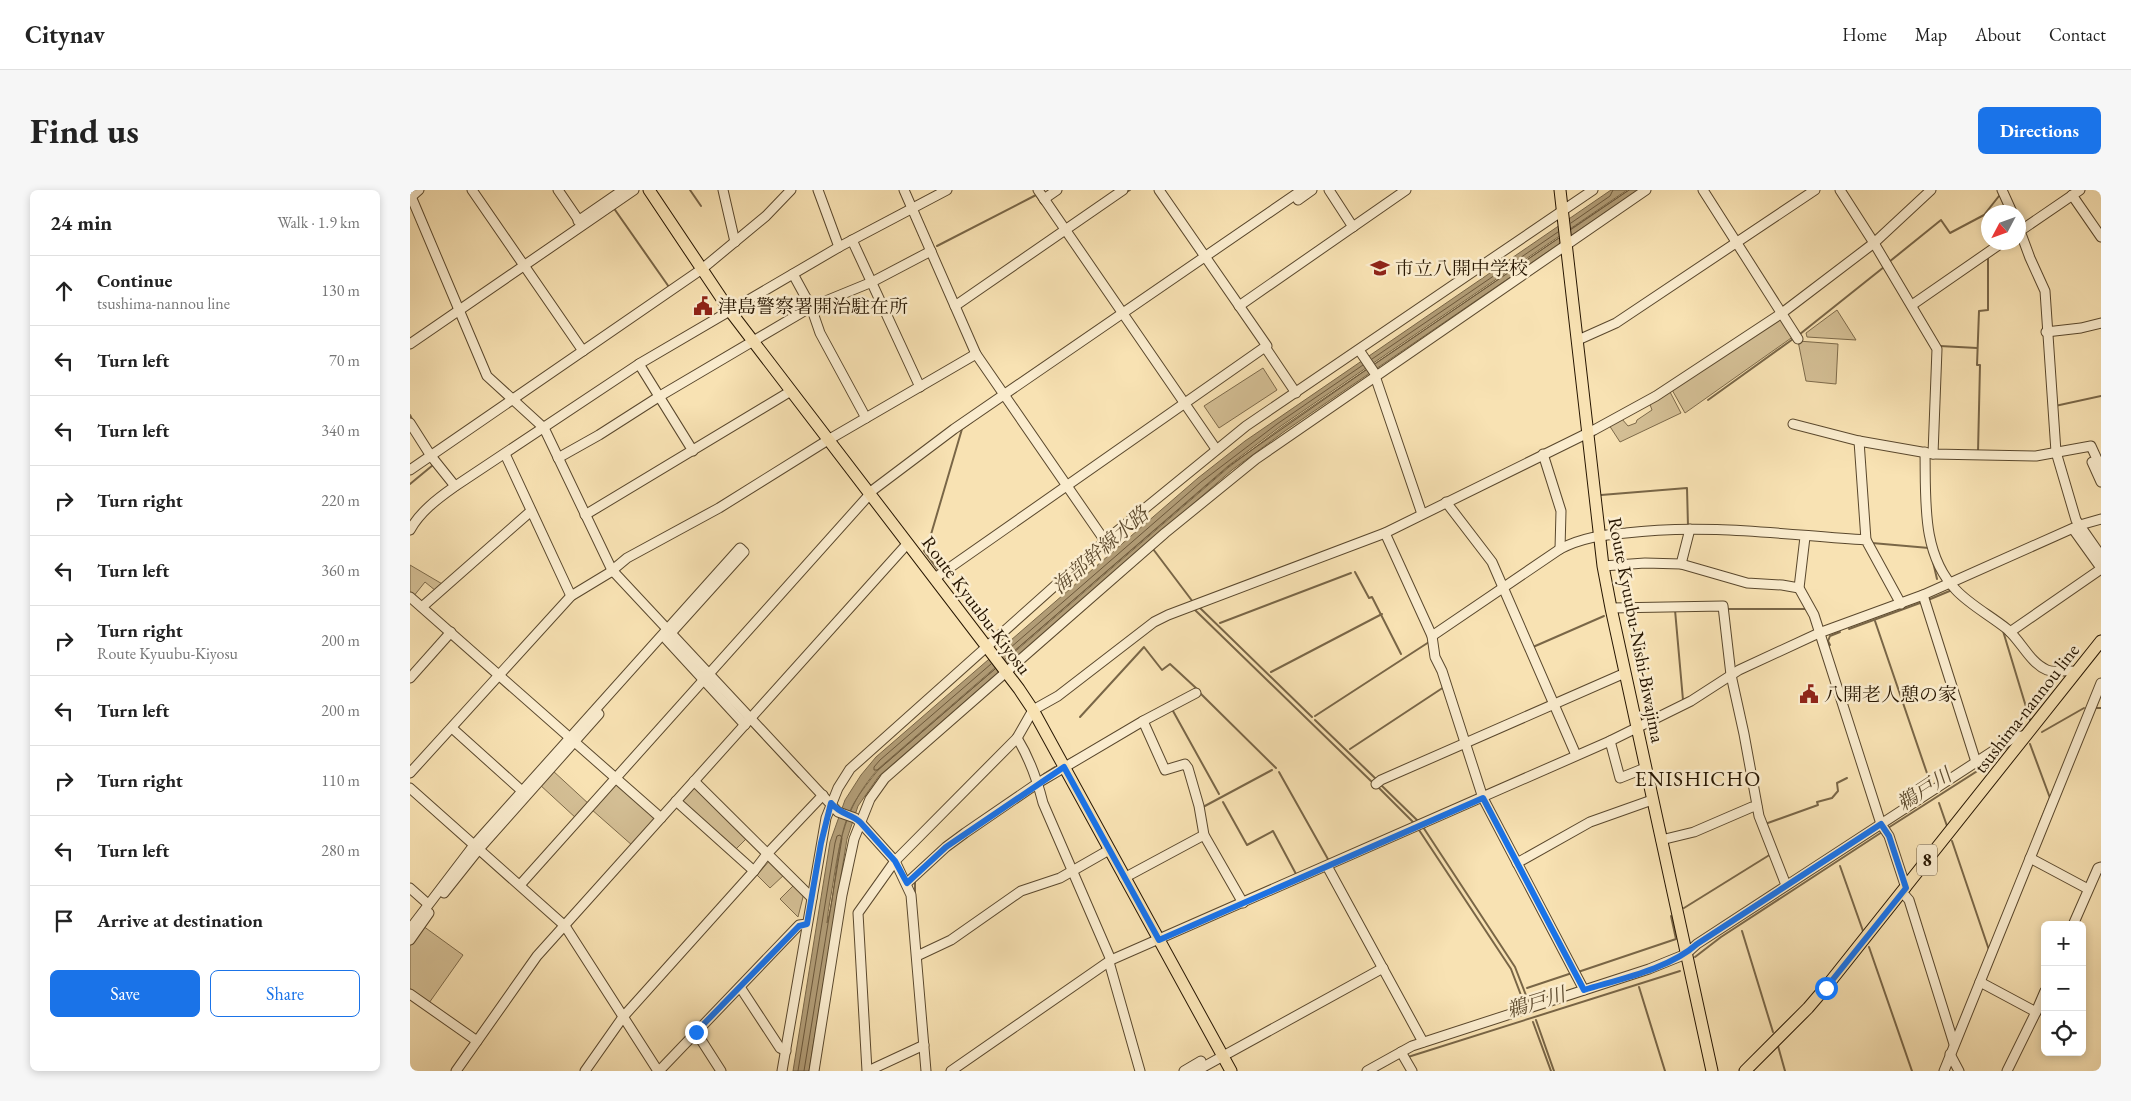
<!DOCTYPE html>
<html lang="en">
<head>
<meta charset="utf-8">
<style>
  :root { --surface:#fff; --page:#f6f6f6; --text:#222; --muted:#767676; --line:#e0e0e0; --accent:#1a73e8 }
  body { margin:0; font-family:"EB Garamond","Noto Serif JP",serif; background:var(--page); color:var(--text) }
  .controls { position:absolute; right:15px; bottom:15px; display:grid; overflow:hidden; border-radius:8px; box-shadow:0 2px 8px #0003 }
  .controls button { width:45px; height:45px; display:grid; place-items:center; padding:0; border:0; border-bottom:1px solid var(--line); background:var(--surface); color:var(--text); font:25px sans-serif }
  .compass { position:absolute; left:1571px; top:15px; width:45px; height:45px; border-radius:50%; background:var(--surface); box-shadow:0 2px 8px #0003; rotate:229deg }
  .stop { position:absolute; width:15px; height:15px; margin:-11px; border:4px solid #1a73e8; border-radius:50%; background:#fff }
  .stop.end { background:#1a73e8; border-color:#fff; box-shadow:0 1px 5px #0008 }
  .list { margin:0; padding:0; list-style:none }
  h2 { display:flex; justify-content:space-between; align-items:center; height:65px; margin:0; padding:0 20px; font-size:21px }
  h2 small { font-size:16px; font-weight:400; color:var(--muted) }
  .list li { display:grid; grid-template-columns:32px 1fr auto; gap:15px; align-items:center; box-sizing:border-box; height:70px; padding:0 20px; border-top:1px solid var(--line) }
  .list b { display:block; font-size:19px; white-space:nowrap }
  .list p { margin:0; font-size:16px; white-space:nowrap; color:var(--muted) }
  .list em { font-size:16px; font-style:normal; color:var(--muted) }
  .actions { display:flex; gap:10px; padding:15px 20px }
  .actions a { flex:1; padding:11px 0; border:1px solid var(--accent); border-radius:8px; text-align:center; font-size:18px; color:var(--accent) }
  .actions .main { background:var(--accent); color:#fff }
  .icon { flex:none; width:28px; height:28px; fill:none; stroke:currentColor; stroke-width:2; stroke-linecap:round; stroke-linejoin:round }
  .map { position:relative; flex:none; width:1691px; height:881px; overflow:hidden; border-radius:8px }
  header { display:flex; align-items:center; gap:30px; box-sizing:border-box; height:70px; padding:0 25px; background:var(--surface); border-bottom:1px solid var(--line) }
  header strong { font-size:24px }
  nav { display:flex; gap:28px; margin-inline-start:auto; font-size:18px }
  .intro { display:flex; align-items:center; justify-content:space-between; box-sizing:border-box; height:120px; padding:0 30px }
  h1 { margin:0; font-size:35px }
  .button { padding:12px 22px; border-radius:8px; background:var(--accent); color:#fff; font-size:18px; font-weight:700 }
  main { display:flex; gap:30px; padding:0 30px }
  aside { flex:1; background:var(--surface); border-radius:8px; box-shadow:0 2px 8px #0003 }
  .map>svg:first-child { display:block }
  .green { fill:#d4bf95; stroke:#7d6a4a }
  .water { fill:#b19c76; stroke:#796647 }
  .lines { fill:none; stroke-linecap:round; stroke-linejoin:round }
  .shore { stroke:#6c583b; stroke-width:1 }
  .stream { stroke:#796647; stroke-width:2 }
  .minor-casing { stroke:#5a482d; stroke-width:11 }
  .major-casing { stroke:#261500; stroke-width:13 }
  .minor { stroke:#faecce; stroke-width:9 }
  .major { stroke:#f8e2b3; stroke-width:11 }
  .route { stroke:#1a73e8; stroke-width:6 }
  .labels { text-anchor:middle; stroke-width:5; stroke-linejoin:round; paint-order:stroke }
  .shield { fill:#faecce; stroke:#66563e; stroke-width:1 }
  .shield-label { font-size:18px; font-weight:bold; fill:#261500 }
  .poi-label { font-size:19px; fill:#261500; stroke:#faecce; text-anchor:start }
  .street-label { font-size:19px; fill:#261500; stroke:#faecce }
  .water-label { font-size:20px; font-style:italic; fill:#5e4b2f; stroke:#faecce }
  .quarter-label { font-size:21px; letter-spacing:1px; fill:#261500; stroke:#faecce }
</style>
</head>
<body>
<header>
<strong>Citynav</strong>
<nav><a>Home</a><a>Map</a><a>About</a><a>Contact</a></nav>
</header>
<div class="intro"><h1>Find us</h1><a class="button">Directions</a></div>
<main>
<aside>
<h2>24 min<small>Walk · 1.9 km</small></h2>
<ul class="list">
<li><svg class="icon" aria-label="ahead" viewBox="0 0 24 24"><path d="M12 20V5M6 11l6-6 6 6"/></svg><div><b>Continue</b><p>tsushima-nannou line</p></div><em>130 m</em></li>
<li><svg class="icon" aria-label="left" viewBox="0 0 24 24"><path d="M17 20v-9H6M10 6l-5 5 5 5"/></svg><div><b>Turn left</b></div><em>70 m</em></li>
<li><svg class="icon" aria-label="left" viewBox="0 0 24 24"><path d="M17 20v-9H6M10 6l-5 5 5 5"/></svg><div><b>Turn left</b></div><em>340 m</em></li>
<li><svg class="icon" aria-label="right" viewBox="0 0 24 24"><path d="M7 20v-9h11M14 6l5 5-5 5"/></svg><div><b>Turn right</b></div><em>220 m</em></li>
<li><svg class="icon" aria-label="left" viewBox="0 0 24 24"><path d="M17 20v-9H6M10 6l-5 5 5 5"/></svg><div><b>Turn left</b></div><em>360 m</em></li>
<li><svg class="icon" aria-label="right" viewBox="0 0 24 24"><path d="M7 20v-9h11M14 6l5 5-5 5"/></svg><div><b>Turn right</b><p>Route Kyuubu-Kiyosu</p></div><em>200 m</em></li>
<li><svg class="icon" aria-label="left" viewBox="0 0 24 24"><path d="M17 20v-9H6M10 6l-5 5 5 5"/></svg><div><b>Turn left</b></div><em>200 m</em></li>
<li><svg class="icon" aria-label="right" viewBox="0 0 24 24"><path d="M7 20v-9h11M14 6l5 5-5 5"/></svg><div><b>Turn right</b></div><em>110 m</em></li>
<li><svg class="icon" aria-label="left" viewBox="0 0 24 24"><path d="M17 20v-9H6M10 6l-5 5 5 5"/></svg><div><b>Turn left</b></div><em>280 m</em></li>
<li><svg class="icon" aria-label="arrive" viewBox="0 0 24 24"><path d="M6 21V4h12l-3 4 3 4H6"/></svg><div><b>Arrive at destination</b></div></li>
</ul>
<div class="actions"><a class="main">Save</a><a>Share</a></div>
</aside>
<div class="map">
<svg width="1691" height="881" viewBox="0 0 1691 881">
  <rect width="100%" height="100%" fill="#f8e2b3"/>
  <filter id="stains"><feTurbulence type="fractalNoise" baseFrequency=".004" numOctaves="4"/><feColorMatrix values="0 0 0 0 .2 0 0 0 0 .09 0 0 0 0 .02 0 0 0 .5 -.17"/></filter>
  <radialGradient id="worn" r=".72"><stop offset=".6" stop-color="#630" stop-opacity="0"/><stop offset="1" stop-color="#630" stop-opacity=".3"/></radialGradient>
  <g class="green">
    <path d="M1427,120L1446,150L1397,147L1396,143Z"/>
    <path d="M1369,127L1384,146L1275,223L1261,198Z"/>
    <path d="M1388,151L1428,154L1426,194L1396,191Z"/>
    <path d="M853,178L867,200L809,238L794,216Z"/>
    <path d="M1260,202L1271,223L1210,252L1199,235L1212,229L1218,236L1226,233L1227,230L1242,220L1239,212Z"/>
    <path d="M0,375L34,395L26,401L15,392L3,407L0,404Z"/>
    <path d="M142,580L180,615L167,629L129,594Z"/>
    <path d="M205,593L247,627L223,656L181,619Z"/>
    <path d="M284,595L338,647L324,661L270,613Z"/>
    <path d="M361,669L375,684L360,698L347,685Z"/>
    <path d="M385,694L394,703L388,727L370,709Z"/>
    <path d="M13,736L53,765L19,813L0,802V753Z"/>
  </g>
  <path class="water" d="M1201,0H1217L871,236L818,276L468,579C438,613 431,643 424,687C422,702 418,718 417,733C428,694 424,649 444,613C451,601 460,590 469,579L819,277L872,237L1219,0H1228L875,241L822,280L469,586L448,616L437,649L399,881H383L420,652L435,610L451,585L466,567L788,288L835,251Z"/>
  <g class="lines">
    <g class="shore">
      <path d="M1161,33L1200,6L1203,0"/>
      <path d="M1161,39L1219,0"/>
      <path d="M962,169L1148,42"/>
      <path d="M965,174L1149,48"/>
      <path d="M592,465L791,292L867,234L953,175"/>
      <path d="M595,469L819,276L956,180"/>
      <path d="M581,474L470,570L464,577V580H468L585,479"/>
      <path d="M388,881L425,653L427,646L430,645L432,648L394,881"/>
    </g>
    <g class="stream">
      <path d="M280,0L291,16"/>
      <path d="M715,3L720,0"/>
      <path d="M203,17L259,97"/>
      <path d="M527,56L626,5L632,14"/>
      <path d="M1479,72L1531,30L1540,43L1574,25L1589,6"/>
      <path d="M1390,144L1474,77"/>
      <path d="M1530,156L1567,158"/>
      <path d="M1298,210L1383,149"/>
      <path d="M1645,216L1691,206"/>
      <path d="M0,225L3,231"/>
      <path d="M1568,262L1570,175H1567L1569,121L1578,120V67"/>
      <path d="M0,294L23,275"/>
      <path d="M1191,305L1277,298L1278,336"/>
      <path d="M1462,353L1519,358"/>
      <path d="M743,359L783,412"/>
      <path d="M1523,372L1527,389"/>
      <path d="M528,380L514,361L517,358L552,239L563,231"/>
      <path d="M945,382L959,408L962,407L991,464"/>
      <path d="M1518,410L1542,400"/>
      <path d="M789,417L902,527"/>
      <path d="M1316,419H1396"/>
      <path d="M785,420L962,592"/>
      <path d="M1265,420L1273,510"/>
      <path d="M1465,431L1520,592"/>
      <path d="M810,433L941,383"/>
      <path d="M1439,439L1510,413"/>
      <path d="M1593,441L1620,530"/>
      <path d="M1417,457L1420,455L1418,451L1420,446L1430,442"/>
      <path d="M1124,459L1123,457L1194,426"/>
      <path d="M861,482L972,424"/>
      <path d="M791,504L866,578"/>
      <path d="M1686,518H1691"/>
      <path d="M763,521L809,604"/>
      <path d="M905,526L1019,452"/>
      <path d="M670,527L734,457L752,480L760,474L786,498"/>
      <path d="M905,530L966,589"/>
      <path d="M339,533L389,587"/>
      <path d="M1632,542L1674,518"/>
      <path d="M1620,554L1640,608L1629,635"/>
      <path d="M940,559L1034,497"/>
      <path d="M658,570L667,565"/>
      <path d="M869,582L919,671"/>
      <path d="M634,584L645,577"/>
      <path d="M971,595L1009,632"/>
      <path d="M968,597L1005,634"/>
      <path d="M813,612L837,655L863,641L886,684"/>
      <path d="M1529,613L1537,636"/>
      <path d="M793,617L862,580"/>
      <path d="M1355,634L1408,615L1407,612L1422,608L1428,601L1427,593L1437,588"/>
      <path d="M1013,637L1105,777L1119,813"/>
      <path d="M1478,638L1583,571"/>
      <path d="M1009,640L1101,779L1114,813"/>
      <path d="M1542,651L1579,760"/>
      <path d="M1430,676L1453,741"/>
      <path d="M505,691V706"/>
      <path d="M1274,718L1361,664"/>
      <path d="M1332,741L1363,842"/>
      <path d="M1459,757L1502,881"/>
      <path d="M1285,767L1311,747L1472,642"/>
      <path d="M1168,782L1266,749L1261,726"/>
      <path d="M1229,797L1255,881"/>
      <path d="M1117,798L1162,783"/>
      <path d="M1126,830L1144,881"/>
      <path d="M1123,832L1141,881"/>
      <path d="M1368,856L1375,881"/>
      <path d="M998,867L1270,781"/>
    </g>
    <g class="minor-casing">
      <g id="minor">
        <path d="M62,0L173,161"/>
        <path d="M148,0L172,35"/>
        <path d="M313,0L325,52"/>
        <path d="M408,0L429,57"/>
        <path d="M494,0L566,164L695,351"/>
        <path d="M628,0L806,259"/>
        <path d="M749,0L857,156L855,157L886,203"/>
        <path d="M919,0L943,37"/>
        <path d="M1293,0L1388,149"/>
        <path d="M1430,0L1464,53L1527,159L1523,264"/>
        <path d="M1592,0L1602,22"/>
        <path d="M1670,0L1610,41L1620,68L1635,101L1646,262L1666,330L1691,366"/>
        <path d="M0,4L77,186L134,238L202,380L428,622L445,628L450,632L485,671L501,705L516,881"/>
        <path d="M1662,5L1691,47"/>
        <path d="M0,8L9,0"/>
        <path d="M634,9L647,0"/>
        <path d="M888,10L902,0"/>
        <path d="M168,31L213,0"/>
        <path d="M442,50L510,197"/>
        <path d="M383,84L401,117L410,143L456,228"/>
        <path d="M1502,115L1593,52"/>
        <path d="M545,116L713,0"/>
        <path d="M829,116L996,0"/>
        <path d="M1636,142L1671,138L1691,133"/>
        <path d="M1168,150L1206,133L1405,0"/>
        <path d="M0,154L224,0"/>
        <path d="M949,160L966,185"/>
        <path d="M229,174L283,261"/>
        <path d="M965,186L1012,324"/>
        <path d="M0,233L21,266L45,296"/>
        <path d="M1383,234L1449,251L1523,264L1626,266L1681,256L1691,278"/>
        <path d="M1449,251L1456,350"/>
        <path d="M1515,262C1516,309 1511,364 1546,400C1560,415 1581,426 1597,439C1611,451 1620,473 1637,480C1647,484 1657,478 1667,482"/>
        <path d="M95,264L161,406"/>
        <path d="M1133,264L1151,321L1150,359"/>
        <path d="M148,268L189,245L250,206L401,117L462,92L521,61"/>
        <path d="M1682,272L1691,292"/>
        <path d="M0,280L292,79L356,26L381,0"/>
        <path d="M459,303L544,239L892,0"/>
        <path d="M1036,312L1082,372L1166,565"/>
        <path d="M175,325L381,201"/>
        <path d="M1663,339L1691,378"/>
        <path d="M0,340C10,322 27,309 44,297L229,174L429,57L537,0"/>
        <path d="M975,343L1022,446L1025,467L1032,481L1073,608L1174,800"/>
        <path d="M1395,347L1389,398L1404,425L1471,634L1479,646L1496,698"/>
        <path d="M1271,374L1280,339"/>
        <path d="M1193,376L1235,373L1271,374L1337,393L1372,395L1389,398"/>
        <path d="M525,388L855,157"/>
        <path d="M1513,405L1566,572"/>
        <path d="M0,407L251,628"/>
        <path d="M12,417L121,321"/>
        <path d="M1201,418L1313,416L1321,485L1334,544L1349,626L1376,695"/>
        <path d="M1600,442L1691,379"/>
        <path d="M1022,446L1150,359C1171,348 1192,345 1216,343C1295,333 1376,345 1456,350L1491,414"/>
        <path d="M256,449L335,535"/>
        <path d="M0,488L41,442"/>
        <path d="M733,531L786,503"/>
        <path d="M42,538L112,601"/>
        <path d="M607,548C620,569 627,589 633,613L701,770"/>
        <path d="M1200,551L1210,588L1235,578"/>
        <path d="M0,583L161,406L199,383L217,368L309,318L418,250L566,164"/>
        <path d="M284,591L402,708"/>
        <path d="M966,594L971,590L1215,483"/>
        <path d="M0,598L155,736L248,881"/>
        <path d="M266,611L344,681"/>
        <path d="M1251,650L1284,642L1342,617H1347"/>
        <path d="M1620,668L1678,699"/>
        <path d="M1107,673L1180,632L1242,610"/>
        <path d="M917,676L1013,852"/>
        <path d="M714,688L794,645"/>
        <path d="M497,693L536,657L555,643L628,593L733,531L755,580L775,574L778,578L789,616L794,645L833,713"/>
        <path d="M110,695L460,304"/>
        <path d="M0,698L18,714"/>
        <path d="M1492,702L1499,710L1544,854"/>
        <path d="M34,703L69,659L189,524"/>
        <path d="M1663,735L1688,678L1691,677"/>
        <path d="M0,739L64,655L330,358L334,362L261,443"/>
        <path d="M0,750L19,723"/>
        <path d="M507,766L541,750L611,701L650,688L699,660"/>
        <path d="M699,772L730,881"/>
        <path d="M1570,792L1626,822L1597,881"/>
        <path d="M330,797L370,858L376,861"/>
        <path d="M0,804L67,851"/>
        <path d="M1626,822L1635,801"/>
        <path d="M286,842L311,881"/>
        <path d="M991,862L1002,881"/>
        <path d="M1540,864L1549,881"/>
        <path d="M46,881L127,766L498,353"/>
        <path d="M175,881L213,827L344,681L357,664L413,605"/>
        <path d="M249,881L389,735L397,734"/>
        <path d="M372,881L416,628L428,598L440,579L695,351L836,236L1183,0"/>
        <path d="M404,881L432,705L444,649L460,609L475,588L755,343L846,269L1236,0"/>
        <path d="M457,881L448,723L485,671L607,548L623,520L648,506L744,432L758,425L975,343L1184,240L1246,206L1372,123L1464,53L1521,0"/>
        <path d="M458,881L514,855"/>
        <path d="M541,881L701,770L1200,551L1281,511L1329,480L1409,443L1513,405L1670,335L1691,329"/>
        <path d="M774,881L791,871"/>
        <path d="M786,881L973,778"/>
        <path d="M957,881L1002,856L1239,779L1276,764L1287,754L1603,548L1617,545"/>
        <path d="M1534,881L1691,493"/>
      </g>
    </g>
    <g class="major-casing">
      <g id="major">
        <path d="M239,0L320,121L609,499L623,520L821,881"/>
        <path d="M1150,0L1193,376L1201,418L1302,881"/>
        <path d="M1335,881L1398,818L1416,797L1691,451"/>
      </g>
    </g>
    <use href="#minor" class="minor"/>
    <use href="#major" class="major"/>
  </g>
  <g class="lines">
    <path class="route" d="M286,842L389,736L397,734L411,653L421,613C431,625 440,623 450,632L485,671L497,693L536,657L654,577L749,750L1073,608L1174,800C1210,789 1259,779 1287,754L1471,634L1479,646L1496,698L1416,798"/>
  </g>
  <defs>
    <g id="school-bare" transform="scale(1.5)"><path d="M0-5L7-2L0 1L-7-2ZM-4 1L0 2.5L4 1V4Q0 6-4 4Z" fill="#8f2418" stroke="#faecce" stroke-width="2.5" paint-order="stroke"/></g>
    <g id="civic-bare" transform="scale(1.5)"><path d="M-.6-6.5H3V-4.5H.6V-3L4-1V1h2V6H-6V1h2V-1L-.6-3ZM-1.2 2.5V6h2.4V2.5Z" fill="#8f2418" stroke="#faecce" stroke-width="2.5" paint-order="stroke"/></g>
  </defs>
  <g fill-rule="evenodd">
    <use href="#school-bare" x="970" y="78"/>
    <use href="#civic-bare" x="293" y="116"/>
    <use href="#civic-bare" x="1399" y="504"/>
  </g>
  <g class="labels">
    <rect class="shield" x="1507" y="654.5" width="20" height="31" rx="4"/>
    <g class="shield-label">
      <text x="1517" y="676">8</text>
    </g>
    <g class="poi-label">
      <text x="985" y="85">市立八開中学校</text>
      <text x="308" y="123">津島警察署開治駐在所</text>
      <text x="1414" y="511">八開老人憩の家</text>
    </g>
    <g class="street-label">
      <text transform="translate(567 415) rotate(53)" y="7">Route Kyuubu-Kiyosu</text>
      <text transform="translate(1227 440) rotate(79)" y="7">Route Kyuubu-Nishi-Biwajima</text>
      <text transform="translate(1616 518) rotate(-52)" y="7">tsushima-nannou line</text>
    </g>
    <g class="water-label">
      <text transform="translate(690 360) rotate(-41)" y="7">海部幹線水路</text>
      <text transform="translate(1514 599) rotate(-33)" y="7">鵜戸川</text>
      <text transform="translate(1126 812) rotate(-17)" y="7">鵜戸川</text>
    </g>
    <g class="quarter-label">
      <text x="1288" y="596">ENISHICHO</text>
    </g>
  </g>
  <rect width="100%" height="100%" filter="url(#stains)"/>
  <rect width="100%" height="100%" fill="url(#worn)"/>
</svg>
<div class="controls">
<button>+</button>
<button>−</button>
<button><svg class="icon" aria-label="locate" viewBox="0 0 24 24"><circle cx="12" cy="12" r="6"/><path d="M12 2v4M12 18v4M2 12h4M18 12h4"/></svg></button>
</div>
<svg class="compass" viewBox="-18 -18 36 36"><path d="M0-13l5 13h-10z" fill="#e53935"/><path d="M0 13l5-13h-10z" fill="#767676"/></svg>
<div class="stop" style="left:1416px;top:798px"></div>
<div class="stop end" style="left:286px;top:842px"></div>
</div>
</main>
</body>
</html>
